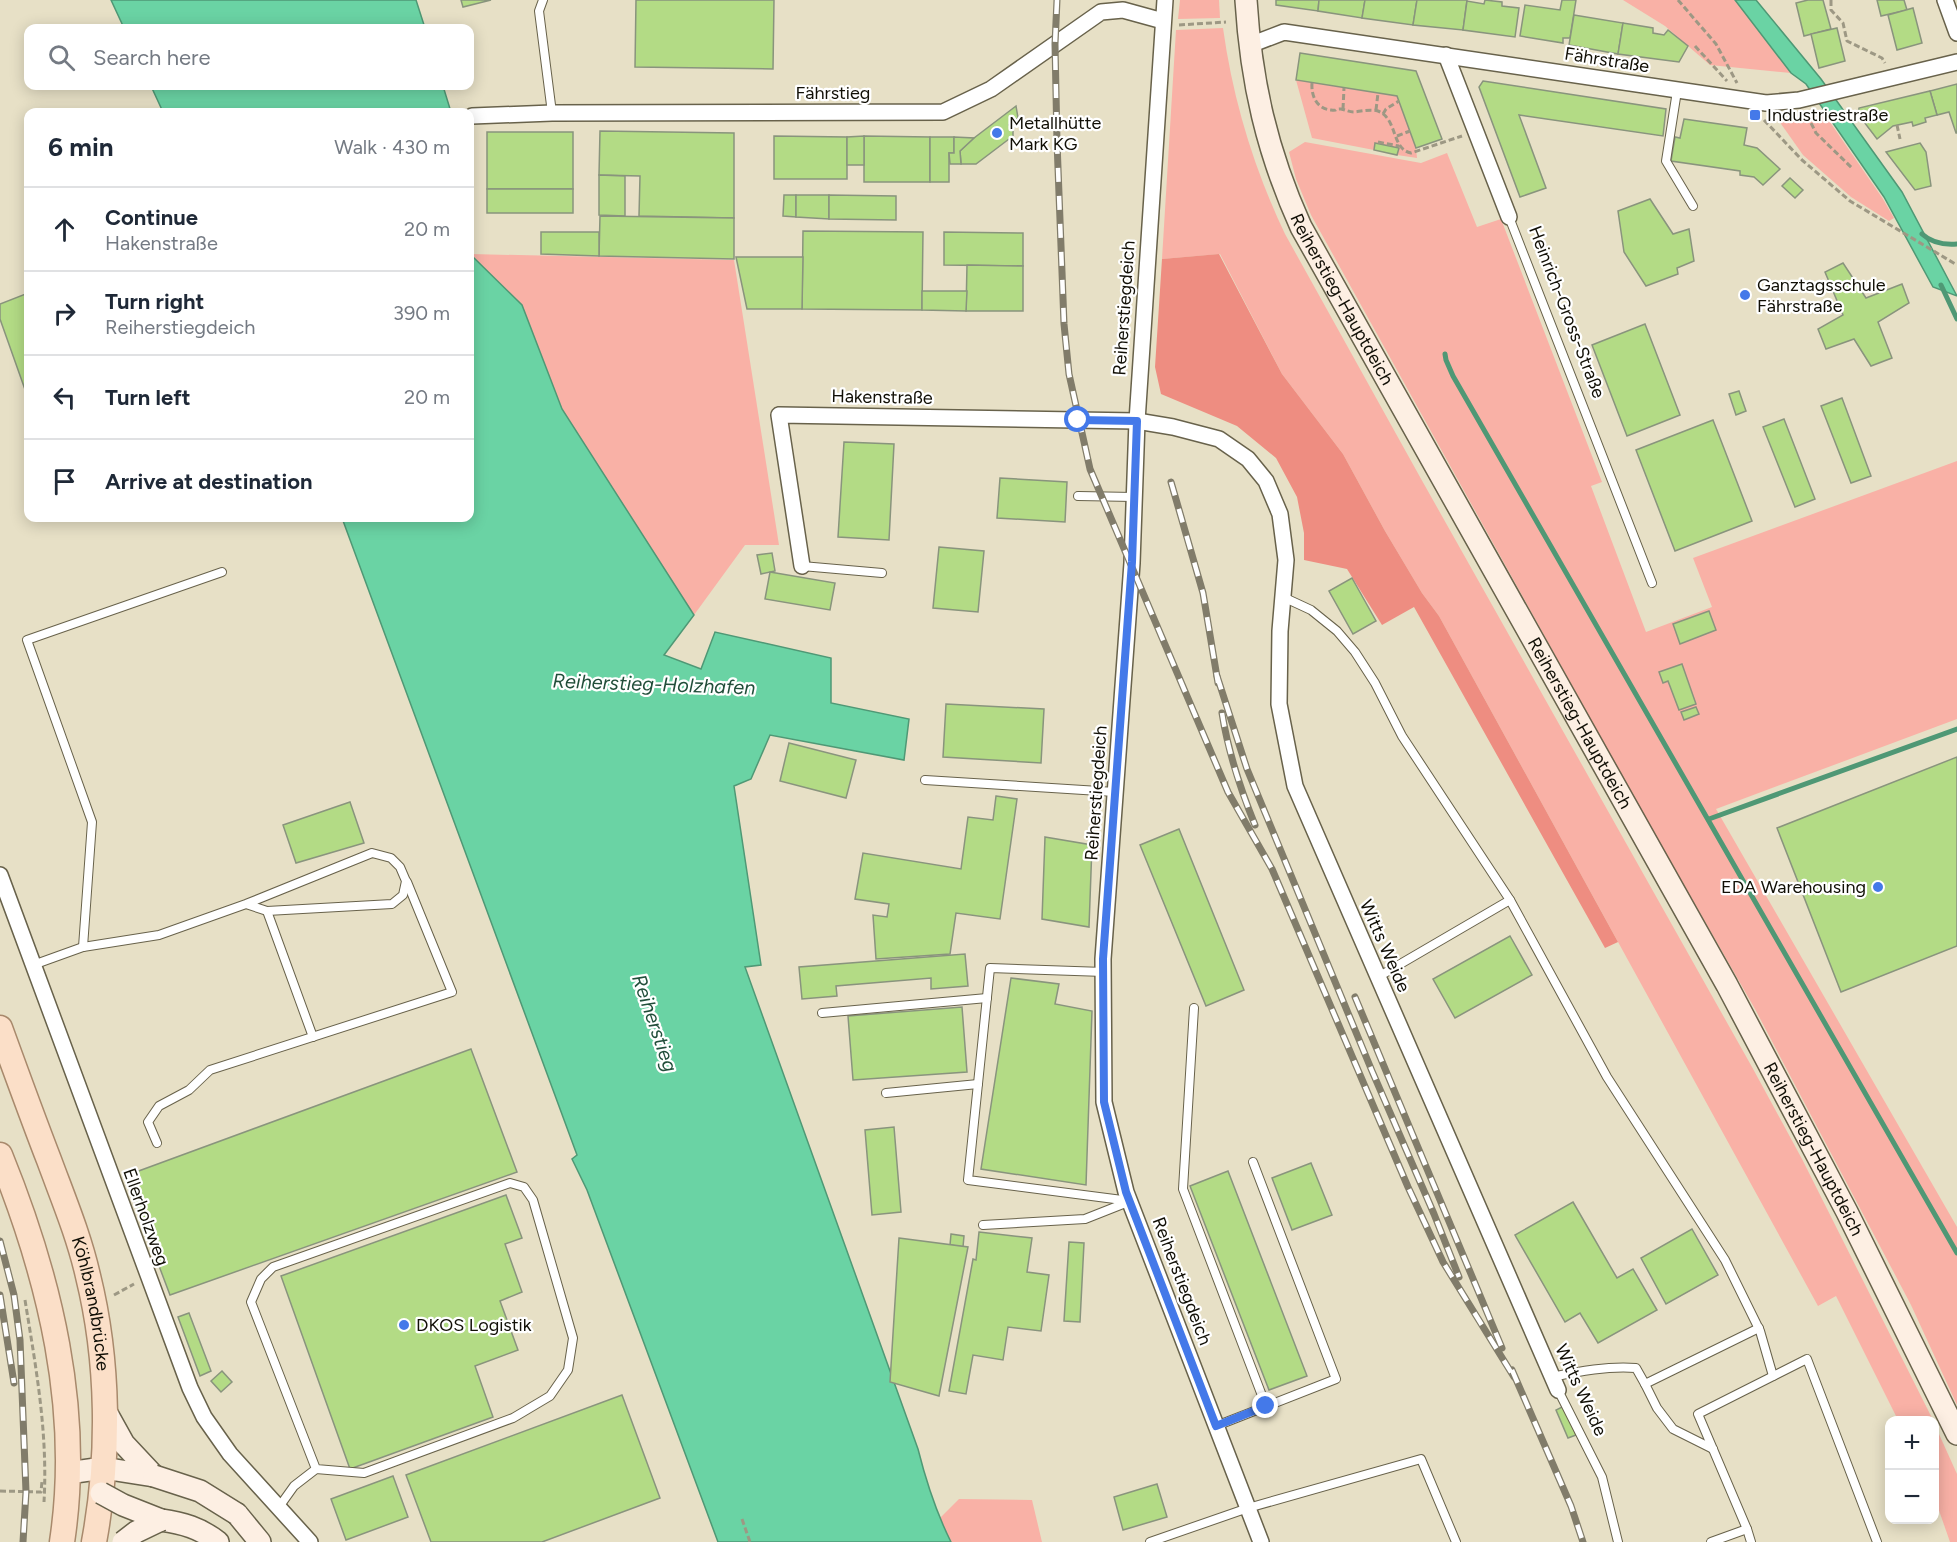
<!DOCTYPE html>
<html lang="en">
<head>
<meta charset="utf-8">
<style>
  :root { --surface:#fff; --page:#f2f2f3; --text:#1f2937; --muted:#747a83; --line:#e0e1e3 }
  body { margin:0; font-family:Figtree,sans-serif; background:var(--page); color:var(--text) }
  .controls { position:absolute; right:18px; bottom:18px; display:grid; overflow:hidden; border-radius:12px; box-shadow:0 3px 15px #0003 }
  .controls button { width:54px; height:54px; display:grid; place-items:center; padding:0; border:0; border-bottom:2px solid var(--line); background:var(--surface); color:var(--text); font:30px sans-serif }
  .stop { position:absolute; width:18px; height:18px; margin:-14px; border:4px solid #4479e9; border-radius:50%; background:#fff }
  .stop.end { background:#4479e9; border-color:#fff; box-shadow:0 2px 6px #0008 }
  .list { margin:0; padding:0; list-style:none }
  h2 { display:flex; justify-content:space-between; align-items:center; height:78px; margin:0; padding:0 24px; font-size:26px }
  h2 small { font-size:20px; font-weight:400; color:var(--muted) }
  .list li { display:grid; grid-template-columns:39px 1fr auto; gap:18px; align-items:center; box-sizing:border-box; height:84px; padding:0 24px; border-top:2px solid var(--line) }
  .list b { display:block; font-size:22px; white-space:nowrap }
  .list p { margin:0; font-size:20px; white-space:nowrap; color:var(--muted) }
  .list em { font-size:20px; font-style:normal; color:var(--muted) }
  .icon { flex:none; width:33px; height:33px; fill:none; stroke:currentColor; stroke-width:2; stroke-linecap:round; stroke-linejoin:round }
  .map { position:relative; flex:none; width:1957px; height:1542px; overflow:hidden }
  .search { position:absolute; background:var(--surface); box-shadow:0 3px 15px #0003; left:24px; top:24px; width:450px; height:66px; display:flex; align-items:center; gap:15px; box-sizing:border-box; padding:0 21px; border-radius:12px; color:var(--muted); font-size:22px }
  .panel { position:absolute; background:var(--surface); box-shadow:0 3px 15px #0003; left:24px; top:108px; width:450px; height:414px; border-radius:12px }
  .map>svg:first-child { display:block }
  .green { fill:#f9b1a6 }
  .forest { fill:#ee8d81 }
  .water { fill:#6ad3a4; stroke:#4f9875; stroke-width:1.5 }
  .lines { fill:none; stroke-linecap:round; stroke-linejoin:round }
  .stream { stroke:#4f9875; stroke-width:5 }
  .building { fill:#b3db85; stroke:#89947d; stroke-width:1.5 }
  .lane-casing { stroke:#68624b; stroke-width:10 }
  .street-casing { stroke:#68624b; stroke-width:18 }
  .secondary-casing { stroke:#68624b; stroke-width:24 }
  .primary-casing { stroke:#a8896c; stroke-width:27 }
  .path { stroke:#9d9884; stroke-width:3; stroke-dasharray:6 3; stroke-linecap:butt }
  .lane { stroke:#fff; stroke-width:8 }
  .street { stroke:#fff; stroke-width:15 }
  .secondary { stroke:#fdefe3; stroke-width:21 }
  .primary { stroke:#fbdfc8; stroke-width:24 }
  .rail-casing { stroke:#817c6a; stroke-width:7 }
  .rail { stroke:#fff; stroke-width:4.5; stroke-dasharray:14; stroke-linecap:butt }
  .secondary-bridge-casing { stroke:#68624b; stroke-width:24; stroke-linecap:butt }
  .secondary-bridge { stroke:#fdefe3; stroke-width:21 }
  .route { stroke:#4479e9; stroke-width:8 }
  .poi-dot { fill:#4479e9; stroke:#fff; stroke-width:2 }
  .labels { text-anchor:middle; stroke-width:4.5; stroke-linejoin:round; paint-order:stroke }
  .street-label { font-size:18px; fill:#110f06; stroke:#fff }
  .poi-label { font-size:18px; fill:#110f06; stroke:#fff; text-anchor:start }
  .water-label { font-size:20px; font-style:italic; fill:#214e3a; stroke:#fff }
</style>
</head>
<body>
<div class="map">
<svg width="1957" height="1542" viewBox="0 0 1957 1542">
  <rect width="100%" height="100%" fill="#e7e0c6"/>
  <g class="green">
    <path d="M1180,0H1219L1220,18L1178,19Z"/>
    <path d="M1623,0H1735L1791,73L1710,65L1665,26Z"/>
    <path d="M1223,28C1233,100 1254,169 1285,234L1420,477L1752,1067L1802,1159L1933,1420H1898L1836,1296L1818,1306L1439,616L1422,593L1385,531L1343,454L1282,374L1220,254L1162,259L1176,30Z"/>
    <path d="M1296,80L1397,96L1416,148L1417,158L1397,155L1398,148L1375,144L1374,150L1312,138Z"/>
    <path d="M1823,112L1883,199L1894,218L1889,221L1851,197L1803,155L1779,121Z"/>
    <path d="M1305,142L1421,163L1447,153L1477,227L1501,219L1602,482L1591,486L1646,632L1712,607L1693,558L1957,461V719L1716,809L1957,1227V1405L1911,1305L1755,1009L1640,808L1311,215L1296,179L1289,152Z"/>
    <path d="M471,254L734,260L779,545H745L694,615L562,409L522,305Z"/>
    <path d="M1934,1423L1957,1474V1542H1950L1935,1499Z"/>
    <path d="M959,1499L1032,1500L1042,1542H951L939,1519Z"/>
  </g>
  <path class="forest" d="M1219,254L1282,374L1343,454L1385,531L1422,593L1439,616L1618,942L1605,948L1414,607L1382,625L1347,569L1304,560V533L1297,497L1276,458L1237,426L1161,394L1155,367L1162,259Z"/>
  <g class="water">
    <path d="M111,0H416L425,28H124Z"/>
    <path d="M1735,0H1756L1821,79L1902,192L1957,296L1933,287L1884,197L1806,84L1791,73Z"/>
    <path d="M151,86H443L451,112H163Z"/>
    <path d="M470,254L522,305L562,409L694,615L664,655L701,669L715,632L831,658V703L909,719L904,760L770,735L751,779L734,786L761,965L745,967L918,1449C926,1481 936,1512 951,1542H718L587,1190L572,1159L577,1155L342,518H470Z"/>
  </g>
  <g class="lines">
    <g class="stream">
      <path d="M1922,234C1932,243 1945,245 1957,244"/>
      <path d="M1941,285L1957,319"/>
      <path d="M1445,354L1446,360L1453,376L1957,1253"/>
      <path d="M1709,819L1957,729"/>
    </g>
  </g>
  <g class="building">
    <path d="M461,0H491L463,7Z"/>
    <path d="M636,0H774L773,69L635,67Z"/>
    <path d="M1276,0H1319L1318,11L1276,5Z"/>
    <path d="M1319,0H1365L1362,18L1318,11Z"/>
    <path d="M1365,0H1417L1413,25L1362,18Z"/>
    <path d="M1417,0H1467L1463,30L1413,25Z"/>
    <path d="M1485,0L1502,2V6L1519,8L1515,37L1463,30L1467,1L1484,4Z"/>
    <path d="M1562,0H1576L1570,38H1563V43L1520,36L1525,5L1560,10Z"/>
    <path d="M1808,0H1823L1831,29L1804,36L1796,3Z"/>
    <path d="M1877,0H1904L1907,10L1881,16Z"/>
    <path d="M1913,8L1922,43L1897,50L1888,15Z"/>
    <path d="M1574,15L1623,23L1618,54L1569,45Z"/>
    <path d="M1623,23L1653,28V33L1664,35L1668,30L1688,46L1679,62L1618,54Z"/>
    <path d="M1837,28L1845,61L1819,68L1811,34Z"/>
    <path d="M1300,53L1416,71L1442,139L1416,148L1397,96L1296,80Z"/>
    <path d="M1483,81L1666,109L1663,136L1519,115L1546,188L1520,197L1479,87Z"/>
    <path d="M1957,84V133H1956L1949,112L1937,115L1930,91Z"/>
    <path d="M1930,91L1937,115L1925,118L1926,122L1913,126L1912,122L1893,126L1877,139L1858,114L1859,108Z"/>
    <path d="M1016,106L1018,118L1009,125L1013,130V136L976,164H961L960,151L974,138Z"/>
    <path d="M1684,119L1747,128L1744,145L1757,148L1780,169L1763,185L1754,177L1740,175V171L1671,161L1675,137L1680,138Z"/>
    <path d="M600,131L734,133V218L639,216L640,176L599,175Z"/>
    <rect x="487" y="132" width="86" height="57"/>
    <path d="M774,136L847,137V179H774Z"/>
    <path d="M864,136L930,137V182H864Z"/>
    <path d="M864,136V165H847V137Z"/>
    <path d="M930,137H954V153H949V182H930Z"/>
    <path d="M954,137L974,138L960,151L961,164H950L949,153H954Z"/>
    <path d="M1375,143L1399,148L1397,155L1374,150Z"/>
    <path d="M1920,143L1926,152L1931,186L1915,190L1886,152Z"/>
    <path d="M599,175L625,176V216L599,215Z"/>
    <path d="M1790,178L1803,190L1795,198L1782,186Z"/>
    <rect x="487" y="189" width="86" height="24"/>
    <path d="M784,195H796V217L783,216Z"/>
    <path d="M796,195H829V219L796,217Z"/>
    <path d="M829,195L896,196V220L829,219Z"/>
    <path d="M1650,199L1673,234L1689,229L1694,261L1677,268L1678,274L1646,286L1624,252L1618,211Z"/>
    <path d="M600,216L734,218V259L599,256Z"/>
    <path d="M803,231L923,232L922,310L802,309Z"/>
    <path d="M541,232H599V256L541,254Z"/>
    <path d="M944,232L1023,233V266L944,265Z"/>
    <path d="M736,257H803L802,309H747Z"/>
    <path d="M1843,263L1866,298L1902,284L1909,303L1878,322L1892,358L1871,366L1854,339L1826,349L1818,329L1843,315L1825,272Z"/>
    <path d="M967,265L1023,266V311H966Z"/>
    <path d="M922,291H967L966,311L922,310Z"/>
    <path d="M28,293V398L0,319V304Z"/>
    <path d="M1645,324L1680,415L1627,436L1592,345Z"/>
    <path d="M1739,391L1746,411L1736,415L1729,394Z"/>
    <path d="M1842,398L1871,476L1851,483L1821,406Z"/>
    <path d="M1784,419L1815,499L1795,507L1763,427Z"/>
    <path d="M1713,420L1752,521L1675,551L1636,450Z"/>
    <path d="M844,442L894,444L889,540L838,537Z"/>
    <path d="M1000,478L1067,482L1065,522L997,518Z"/>
    <path d="M939,547L984,551L978,612L933,608Z"/>
    <path d="M772,553L775,571L761,574L757,555Z"/>
    <path d="M770,572L835,583L830,610L765,599Z"/>
    <path d="M1352,578L1376,621L1353,634L1329,591Z"/>
    <path d="M1709,611L1716,630L1680,644L1673,624Z"/>
    <path d="M1682,664L1696,704L1679,710L1668,681L1663,683L1659,672Z"/>
    <path d="M946,704L1044,709L1041,763L943,757Z"/>
    <path d="M1696,707L1699,714L1684,720L1681,712Z"/>
    <path d="M789,743L856,760L846,798L780,781Z"/>
    <path d="M1957,757V946L1841,992L1777,828Z"/>
    <path d="M996,796L1017,799L1000,919L956,913L950,954L876,959L873,915L887,917L889,904L855,899L863,853L961,869L968,817L993,820Z"/>
    <path d="M350,802L364,843L296,863L283,825Z"/>
    <path d="M1179,829L1244,990L1206,1006L1140,845Z"/>
    <path d="M1045,837L1092,845L1089,927L1042,919Z"/>
    <path d="M1510,936L1532,975L1455,1018L1433,979Z"/>
    <path d="M965,954L968,986L931,989V978L836,986L837,996L802,999L799,967Z"/>
    <path d="M1011,978L1059,984L1055,1004L1092,1011L1086,1185L981,1169Z"/>
    <path d="M962,1007L967,1072L853,1080L848,1016Z"/>
    <path d="M471,1049L517,1172L170,1295L125,1176Z"/>
    <path d="M894,1127L901,1212L872,1215L865,1130Z"/>
    <path d="M1311,1163L1332,1215L1292,1230L1272,1178Z"/>
    <path d="M1228,1171L1307,1376L1269,1390L1190,1186Z"/>
    <path d="M506,1195L522,1238L505,1244L522,1292L500,1301L518,1350L475,1366L493,1417L350,1469L281,1276Z"/>
    <path d="M1573,1202L1617,1278L1633,1269L1657,1310L1598,1343L1580,1313L1565,1322L1515,1235Z"/>
    <path d="M1692,1229L1718,1275L1666,1304L1641,1258Z"/>
    <path d="M979,1232L1032,1238L1027,1272L1049,1275L1041,1331L1008,1327L1003,1360L973,1355L966,1394L949,1391L973,1259L976,1260Z"/>
    <path d="M951,1234L964,1236L963,1247L950,1245Z"/>
    <path d="M899,1238L968,1247L939,1396L890,1382Z"/>
    <path d="M1069,1242L1084,1243L1080,1322L1064,1321Z"/>
    <path d="M189,1313L211,1371L200,1376L178,1317Z"/>
    <path d="M222,1371L232,1382L221,1392L211,1381Z"/>
    <path d="M622,1395L660,1498L542,1542H431L406,1475Z"/>
    <path d="M1564,1406L1576,1435L1568,1438L1556,1410Z"/>
    <path d="M393,1476L408,1517L346,1540L331,1499Z"/>
    <path d="M1157,1484L1167,1517L1123,1530L1114,1497Z"/>
  </g>
  <g class="lines">
    <g class="lane-casing">
      <g id="lane">
        <path d="M543,0L539,11L552,113"/>
        <path d="M1677,91L1666,161L1693,206"/>
        <path d="M1509,217L1652,583"/>
        <path d="M1078,496L1134,497"/>
        <path d="M802,566L882,573"/>
        <path d="M1283,597L1311,610L1337,631L1355,652L1375,683L1402,736L1510,900"/>
        <path d="M925,780L1115,792"/>
        <path d="M267,911L313,1037"/>
        <path d="M83,947L92,822L27,640L222,572"/>
        <path d="M33,965L83,947L159,935L246,904L372,853L391,858L400,867L406,881L403,895L392,904L267,911L246,904"/>
        <path d="M1104,972L990,968L968,1180L1130,1201"/>
        <path d="M1378,977L1510,900L1607,1077L1725,1260L1760,1331L1773,1376"/>
        <path d="M1194,1008L1183,1189L1266,1406"/>
        <path d="M822,1013L987,998"/>
        <path d="M886,1093L978,1084"/>
        <path d="M157,1143L148,1122L159,1106L189,1090L210,1070L452,992L407,882"/>
        <path d="M983,1225L1085,1219L1128,1202"/>
        <path d="M1552,1377C1580,1371 1608,1366 1636,1368L1645,1384L1759,1328"/>
        <path d="M1645,1384L1657,1408L1673,1429L1713,1449"/>
        <path d="M1558,1390L1602,1477L1618,1542"/>
        <path d="M1216,1426L1336,1379L1253,1162"/>
        <path d="M279,1507L294,1486L316,1469L251,1302L261,1279L273,1267L510,1183L524,1187L533,1200L573,1338L568,1370L550,1396L513,1418L364,1473L316,1469"/>
        <path d="M1150,1542L1248,1508L1421,1459L1456,1542"/>
        <path d="M1711,1542L1747,1529"/>
        <path d="M1751,1542L1747,1529L1698,1414L1807,1359L1877,1542"/>
      </g>
    </g>
    <g class="street-casing">
      <g id="street">
        <path d="M1165,0L1137,421L1132,563L1103,959L1104,1102L1126,1192L1261,1542"/>
        <path d="M1945,0L1957,33"/>
        <path d="M1250,45L1284,32L1766,103L1799,100L1957,62"/>
        <path d="M1446,55L1509,217"/>
        <path d="M472,116L552,113L943,112L991,89L1101,12L1123,10L1163,21"/>
        <path d="M802,566L779,415L1137,421L1173,427L1219,439L1248,459L1266,481L1280,514L1286,560L1280,631L1279,704L1295,786L1558,1390"/>
        <path d="M0,875L190,1388L204,1417L230,1454L310,1542"/>
      </g>
    </g>
    <g class="secondary-casing">
      <g id="secondary">
        <path id="s1" d="M1246,0C1251,82 1267,152 1301,227L1727,985L1847,1212L1957,1434"/>
        <path d="M104,1408L124,1444L154,1476"/>
        <path d="M68,1473L103,1468L154,1476"/>
        <path d="M237,1514L260,1542"/>
        <path d="M161,1520C183,1523 200,1528 218,1542"/>
      </g>
    </g>
    <g class="primary-casing">
      <g id="primary">
        <path id="s2" d="M0,1028C16,1072 32,1116 49,1160C63,1198 79,1236 88,1276C109,1361 110,1456 94,1542"/>
        <path d="M0,1155C50,1278 82,1410 62,1542"/>
      </g>
    </g>
    <g class="path">
      <path d="M1678,0L1716,44L1737,83"/>
      <path d="M1831,0V10L1843,23L1847,41L1882,58L1885,63"/>
      <path d="M1179,25L1226,22"/>
      <path d="M1695,46L1727,81"/>
      <path d="M1312,83C1311,96 1317,109 1331,110C1339,111 1333,109 1341,109C1346,110 1349,112 1354,112C1362,111 1370,109 1378,111C1398,119 1391,149 1411,153L1462,136"/>
      <path d="M1343,109L1344,88"/>
      <path d="M1376,110L1378,93"/>
      <path d="M1383,114L1386,109L1399,101"/>
      <path d="M1807,115L1816,133L1852,168"/>
      <path d="M1764,120L1802,160L1850,201L1957,265"/>
      <path d="M1897,125L1900,139"/>
      <path d="M1397,136L1410,131"/>
      <path d="M1378,142L1399,146"/>
      <path d="M114,1295L134,1284"/>
      <path d="M25,1300C36,1368 48,1433 44,1502"/>
      <path d="M0,1491L41,1492L42,1481L45,1482"/>
      <path d="M742,1519L750,1542"/>
    </g>
    <use href="#lane" class="lane"/>
    <use href="#street" class="street"/>
    <use href="#secondary" class="secondary"/>
    <use href="#primary" class="primary"/>
    <g class="rail-casing">
      <g id="rail">
        <path d="M1057,0L1055,44L1057,142L1064,324L1069,374L1090,469L1228,792L1272,869L1408,1187L1443,1262L1514,1377"/>
        <path d="M1171,482L1203,593L1218,683"/>
        <path d="M1217,676L1247,769L1372,1071L1434,1214L1459,1277"/>
        <path d="M1222,713C1228,751 1240,788 1255,825"/>
        <path d="M1355,997L1502,1348"/>
        <path d="M0,1241L14,1295L20,1340L26,1492L23,1542"/>
        <path d="M0,1295L14,1383"/>
        <path d="M1512,1370L1571,1506L1583,1542"/>
      </g>
    </g>
    <use href="#rail" class="rail"/>
    <g class="secondary-bridge-casing">
      <g id="secondary-bridge">
        <path d="M154,1476L200,1491L237,1514"/>
        <path d="M101,1493L123,1505L161,1520"/>
        <path d="M123,1542L136,1532L161,1520"/>
      </g>
    </g>
    <use href="#secondary-bridge" class="secondary-bridge"/>
  </g>
  <g class="lines">
    <path class="route" d="M1078,420L1137,421L1132,562L1103,959L1104,1102L1126,1192L1216,1426L1266,1406"/>
  </g>
  <g class="poi-dot">
    <rect x="1749" y="109" width="12" height="12" rx="3"/>
    <circle cx="997" cy="133" r="6"/>
    <circle cx="1745" cy="295" r="6"/>
    <circle cx="1878" cy="887" r="6"/>
    <circle cx="404" cy="1325" r="6"/>
  </g>
  <g class="labels">
    <g class="street-label">
      <text transform="translate(1607 60) rotate(9)" y="6">Fährstraße</text>
      <text x="833" y="99">Fährstieg</text>
      <text dy="6" stroke="none"><textPath href="#s1" startOffset="318">Reiherstieg-Hauptdeich</textPath></text>
      <text transform="translate(1124 308) rotate(-86)" y="6">Reiherstiegdeich</text>
      <text transform="translate(1567 312) rotate(69)" y="6">Heinrich-Gross-Straße</text>
      <text transform="translate(882 397) rotate(1)" y="6">Hakenstraße</text>
      <text dy="6" stroke="none"><textPath href="#s1" startOffset="804">Reiherstieg-Hauptdeich</textPath></text>
      <text transform="translate(1096 793) rotate(-86)" y="6">Reiherstiegdeich</text>
      <text transform="translate(1385 946) rotate(66)" y="6">Witts Weide</text>
      <text dy="6" stroke="none"><textPath href="#s1" startOffset="1290">Reiherstieg-Hauptdeich</textPath></text>
      <text transform="translate(146 1217) rotate(70)" y="6">Ellerholzweg</text>
      <text transform="translate(1182 1281) rotate(69)" y="6">Reiherstiegdeich</text>
      <text dy="6" stroke="none"><textPath href="#s2" startOffset="291">Köhlbrandbrücke</textPath></text>
      <text transform="translate(1581 1390) rotate(65)" y="6">Witts Weide</text>
    </g>
    <g class="poi-label">
      <text x="1767" y="121">Industriestraße</text>
      <text x="1009" y="129">Metallhütte<tspan x="1009" dy="21">Mark KG</tspan></text>
      <text x="1757" y="291">Ganztagsschule<tspan x="1757" dy="21">Fährstraße</tspan></text>
      <text x="1866" y="893" text-anchor="end">EDA Warehousing</text>
      <text x="416" y="1331">DKOS Logistik</text>
    </g>
    <g class="water-label">
      <text transform="translate(654 684) rotate(2)" y="7">Reiherstieg-Holzhafen</text>
      <text transform="translate(655 1023) rotate(71)" y="7">Reiherstieg</text>
    </g>
  </g>
</svg>
<div class="controls">
<button>+</button>
<button>−</button>
</div>
<div class="stop" style="left:1078px;top:420px"></div>
<div class="stop end" style="left:1266px;top:1406px"></div>
<div class="search"><svg class="icon" aria-label="search" viewBox="0 0 24 24"><circle cx="10" cy="10" r="6"/><path d="M15 15l6 6"/></svg>Search here</div>
<section class="panel">
<h2>6 min<small>Walk · 430 m</small></h2>
<ul class="list">
<li><svg class="icon" aria-label="ahead" viewBox="0 0 24 24"><path d="M12 20V5M6 11l6-6 6 6"/></svg><div><b>Continue</b><p>Hakenstraße</p></div><em>20 m</em></li>
<li><svg class="icon" aria-label="right" viewBox="0 0 24 24"><path d="M7 20v-9h11M14 6l5 5-5 5"/></svg><div><b>Turn right</b><p>Reiherstiegdeich</p></div><em>390 m</em></li>
<li><svg class="icon" aria-label="left" viewBox="0 0 24 24"><path d="M17 20v-9H6M10 6l-5 5 5 5"/></svg><div><b>Turn left</b></div><em>20 m</em></li>
<li><svg class="icon" aria-label="arrive" viewBox="0 0 24 24"><path d="M6 21V4h12l-3 4 3 4H6"/></svg><div><b>Arrive at destination</b></div></li>
</ul>
</section>
</div>
</body>
</html>
